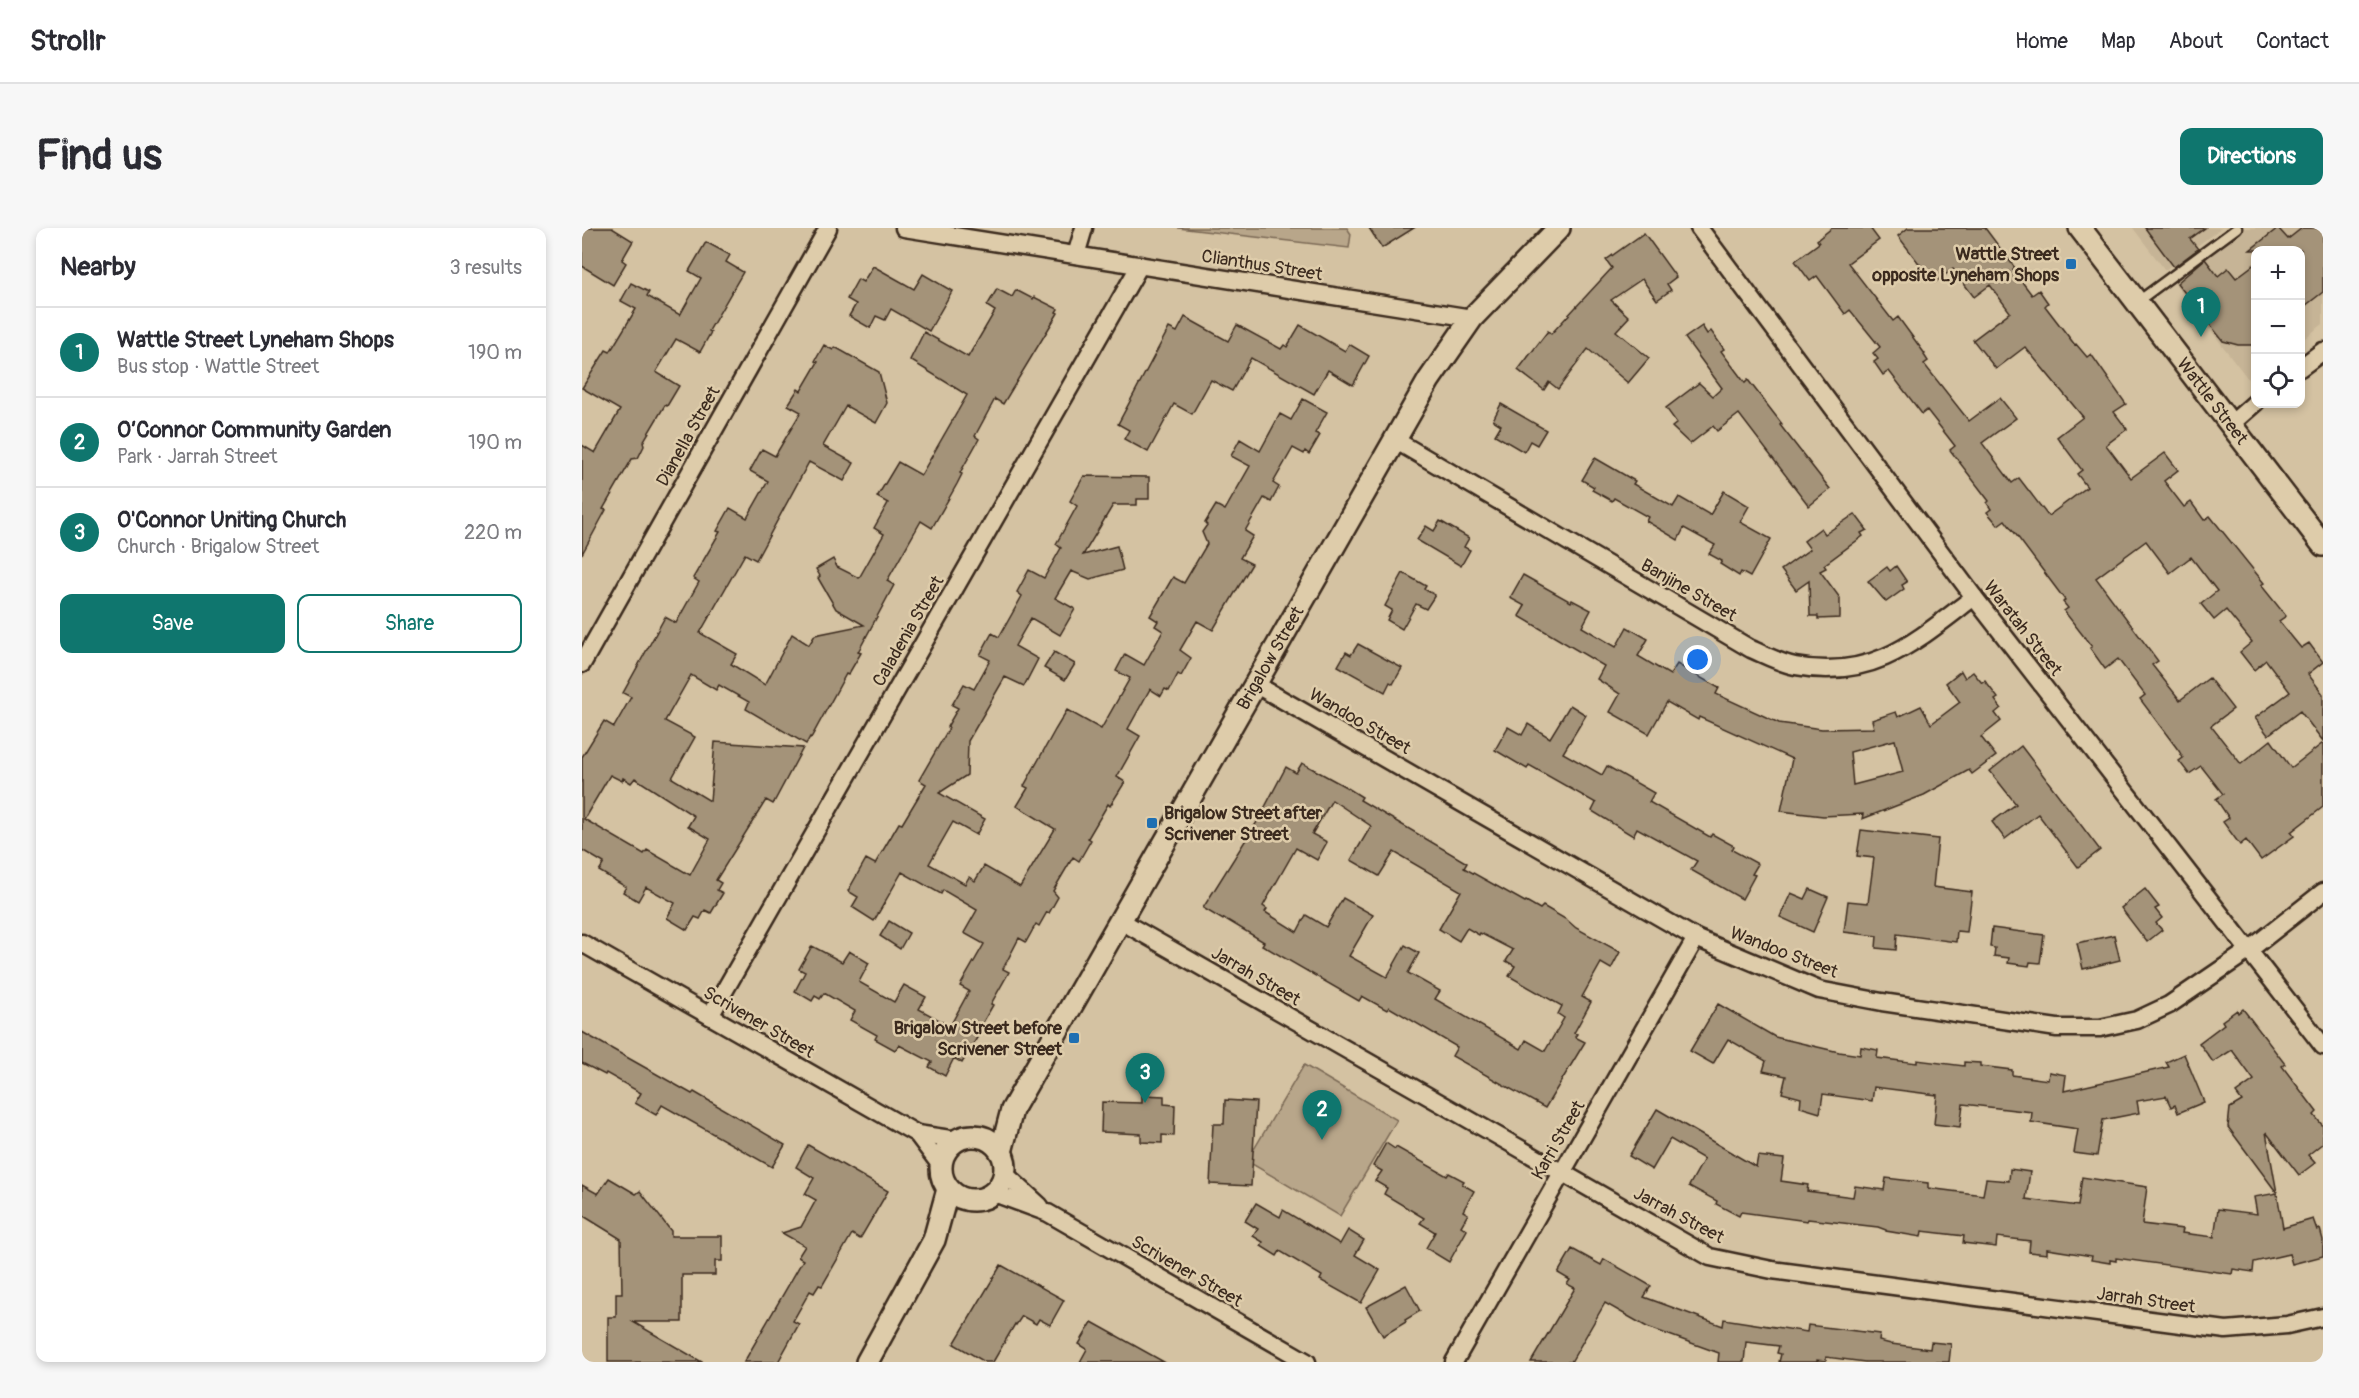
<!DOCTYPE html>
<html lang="en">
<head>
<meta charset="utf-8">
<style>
  :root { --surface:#fff; --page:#f7f7f7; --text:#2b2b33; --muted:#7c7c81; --line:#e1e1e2; --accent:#0f766e }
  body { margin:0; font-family:Pangolin,sans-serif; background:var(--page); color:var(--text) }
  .controls { position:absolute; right:18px; top:18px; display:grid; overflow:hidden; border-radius:12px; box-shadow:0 3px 9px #0003 }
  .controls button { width:54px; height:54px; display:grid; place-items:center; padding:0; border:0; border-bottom:2px solid var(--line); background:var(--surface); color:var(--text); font:30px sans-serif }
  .you { position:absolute; left:1116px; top:432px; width:21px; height:21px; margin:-15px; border:4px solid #fff; border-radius:50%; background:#1a73e8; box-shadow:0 0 0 9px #1a73e833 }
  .badge { display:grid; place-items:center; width:39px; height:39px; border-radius:50%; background:var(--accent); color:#fff; font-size:20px; font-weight:700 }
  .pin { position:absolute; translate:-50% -50px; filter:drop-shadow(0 2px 3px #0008) }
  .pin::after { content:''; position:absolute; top:32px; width:21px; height:18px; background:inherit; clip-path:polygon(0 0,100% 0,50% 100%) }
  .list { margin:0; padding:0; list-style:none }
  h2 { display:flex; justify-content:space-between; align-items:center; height:78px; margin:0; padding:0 24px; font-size:26px }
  h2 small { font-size:20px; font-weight:400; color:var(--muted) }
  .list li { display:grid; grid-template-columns:39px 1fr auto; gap:18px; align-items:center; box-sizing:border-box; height:90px; padding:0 24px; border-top:2px solid var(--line) }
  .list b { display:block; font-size:22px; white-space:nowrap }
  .list p { margin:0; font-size:20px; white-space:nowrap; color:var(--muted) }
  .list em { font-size:20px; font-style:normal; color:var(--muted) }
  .actions { display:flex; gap:12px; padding:18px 24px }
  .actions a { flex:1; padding:14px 0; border:2px solid var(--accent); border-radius:12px; text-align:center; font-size:21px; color:var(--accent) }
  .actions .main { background:var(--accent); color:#fff }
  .icon { flex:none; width:33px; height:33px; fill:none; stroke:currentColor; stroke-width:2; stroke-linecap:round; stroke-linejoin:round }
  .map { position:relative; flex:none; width:1741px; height:1134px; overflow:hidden; border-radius:12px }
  header { display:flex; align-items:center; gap:36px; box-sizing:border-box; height:84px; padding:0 30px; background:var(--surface); border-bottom:2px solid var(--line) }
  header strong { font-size:28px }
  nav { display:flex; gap:33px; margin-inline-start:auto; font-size:21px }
  .intro { display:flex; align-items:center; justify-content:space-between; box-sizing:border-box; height:144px; padding:0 36px }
  h1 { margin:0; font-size:42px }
  .button { padding:15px 27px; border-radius:12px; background:var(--accent); color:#fff; font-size:21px; font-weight:700 }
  main { display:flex; gap:36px; padding:0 36px }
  aside { flex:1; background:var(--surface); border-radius:12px; box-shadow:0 3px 9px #0003 }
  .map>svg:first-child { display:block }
  .built { fill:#c6b496 }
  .green { fill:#b8a68a; stroke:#7a6854; stroke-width:1.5 }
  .building { fill:#a49379; stroke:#3b2a1e; stroke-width:1.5; fill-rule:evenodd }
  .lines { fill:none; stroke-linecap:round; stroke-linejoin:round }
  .service-casing { stroke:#3b2a1e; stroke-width:13 }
  .minor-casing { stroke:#3b2a1e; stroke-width:21 }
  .tertiary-casing { stroke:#3b2a1e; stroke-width:26 }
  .service { stroke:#deccaa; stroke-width:8 }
  .minor { stroke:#deccaa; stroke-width:16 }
  .tertiary { stroke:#deccaa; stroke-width:21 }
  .poi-dot { fill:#1f6fb2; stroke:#deccaa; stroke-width:2 }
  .labels { text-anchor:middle; stroke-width:5; stroke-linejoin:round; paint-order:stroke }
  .poi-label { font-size:18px; font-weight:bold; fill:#3b2a1e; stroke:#deccaa; text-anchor:end }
  .street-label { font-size:18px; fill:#3b2a1e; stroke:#deccaa }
</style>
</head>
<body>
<header>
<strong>Strollr</strong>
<nav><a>Home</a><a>Map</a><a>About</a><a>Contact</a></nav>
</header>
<div class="intro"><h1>Find us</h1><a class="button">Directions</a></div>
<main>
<aside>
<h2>Nearby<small>3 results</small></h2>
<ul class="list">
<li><span class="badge">1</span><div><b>Wattle Street Lyneham Shops</b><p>Bus stop · Wattle Street</p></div><em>190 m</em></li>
<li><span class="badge">2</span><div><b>O’Connor Community Garden</b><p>Park · Jarrah Street</p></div><em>190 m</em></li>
<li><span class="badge">3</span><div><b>O'Connor Uniting Church</b><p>Church · Brigalow Street</p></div><em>220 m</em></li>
</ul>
<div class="actions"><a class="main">Save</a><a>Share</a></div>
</aside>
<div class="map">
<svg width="1741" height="1134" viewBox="0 0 1741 1134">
  <rect width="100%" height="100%" fill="#d4c2a2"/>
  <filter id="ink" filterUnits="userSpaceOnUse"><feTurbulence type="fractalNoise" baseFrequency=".0167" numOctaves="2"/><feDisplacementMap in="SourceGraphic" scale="12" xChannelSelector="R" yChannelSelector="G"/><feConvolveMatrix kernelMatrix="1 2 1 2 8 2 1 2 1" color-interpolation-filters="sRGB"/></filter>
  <g filter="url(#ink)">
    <g class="built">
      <path d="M1551,0H1639L1583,42Z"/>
      <path d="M1663,0H1741V96L1719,113L1718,22H1674L1673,147L1667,152L1592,55Z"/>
    </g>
    <g class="green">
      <path d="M596,0H765L769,6L767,20Z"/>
      <path d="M722,837L815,892L758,988L665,933Z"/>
    </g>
    <g class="building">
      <path d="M0,0H30L51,13L40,32L44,35L31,57L0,38Z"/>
      <path d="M787,0H832L800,20Z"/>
      <path d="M1250,0H1288L1297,12L1266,35L1311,93L1316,89L1343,126L1342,127L1346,133L1342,136L1387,193L1418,170L1434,190L1400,215L1430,255L1437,250L1466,288L1505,259L1495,246L1500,242L1475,209L1501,189L1443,119L1414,141L1391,112L1428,84L1408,57L1392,69L1371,41L1352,55L1316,8L1326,0H1403L1433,40L1431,42L1450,67L1457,62L1466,75L1463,78L1493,117L1494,116L1505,129L1509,126L1544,176L1532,184L1545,201L1524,217L1549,250L1583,225L1596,242L1582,253L1602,279L1609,274L1622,292L1628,288L1682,355L1679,357L1704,388L1697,393L1719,420L1727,415L1741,434L1726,446L1741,466V513L1718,483L1686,507L1673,490L1708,464L1684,432L1672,442L1658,424L1670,414L1644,382L1632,392L1619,376L1635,363L1609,329L1588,345L1564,313L1514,350L1576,433L1570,437L1598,472L1627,450L1651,481L1629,498L1659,536L1689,512L1709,540L1741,515V579L1709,604L1712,608L1679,632L1664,612L1658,617L1641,594L1647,590L1634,571L1641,566L1619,538L1607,546L1597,533L1601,530L1597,523L1558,471L1563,467L1536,431L1523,441L1508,420L1510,419L1482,383L1486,380L1481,374L1483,372L1423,292L1416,297L1405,284L1409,281L1405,275L1407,273L1368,222L1373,218L1345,182L1340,186L1307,143L1301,147L1292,134L1296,131L1291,125L1298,119L1268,82L1263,86L1235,48L1228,53L1213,33L1237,15L1235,12Z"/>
      <path d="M1563,0H1623L1608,11L1616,21L1592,39Z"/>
      <path d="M1696,0L1706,11L1720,0H1741V64L1719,81V22H1668Z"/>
      <path d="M1062,5L1094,49L1085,56L1089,62L1075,72L1060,51L1029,72L1047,89L1034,103L1067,130L1046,155L1006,121L976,161L967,154L962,162L936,142L966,103L969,106L1030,40L1024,32Z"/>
      <path d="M124,14L148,27L144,34L161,44L127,103L129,104L118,124L94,111L74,144L97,158L85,178L83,177L61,214L62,218L56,230L50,231L21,281L24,282L0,326V217L13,225L38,182L0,160L24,122L28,124L54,81L39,73L49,55L67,64L65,68L98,87L119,50L107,43Z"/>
      <path d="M1623,31L1636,48L1646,40L1654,50L1674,35V117H1656L1641,113L1595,55Z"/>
      <path d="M291,38L332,61L341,46L370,63L347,103L309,81L303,92L294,88L288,100L267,88L274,76L265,71L276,51L281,54Z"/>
      <path d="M415,61L430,69L434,62L451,71L452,69L476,81L474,84L476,85L421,176L413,171L393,208L397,211L378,245L380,246L375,256L350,300L339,293L305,353L312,357L276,424L279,425L266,447L264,446L229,510L228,509L224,516L164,481L167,474L137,457L134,462L109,447L83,493L113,509L90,550L128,573L133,514L221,520L191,576L184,572L134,652L139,655L135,662L141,665L129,685L123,682L118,691L113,689L105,702L85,690L93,675L64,659L56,673L41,664L44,659L17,643L22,635L0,622V529L22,493L32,499L49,469L41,465L83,389L94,395L117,354L111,350L138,304L135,303L148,280L165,290L186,253L168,243L180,221L193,228L219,184L206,177L216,161L219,163L236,134L233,133L242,117L251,122L253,119L297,144L305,175L294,195L264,178L241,218L272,235L262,253L227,234L174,332L163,326L118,405L155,426L149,436L183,457L210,406L227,417L233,407L282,397L254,381L236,350L238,348L234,341L251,331L255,339L277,350L302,306L292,300L306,275L295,269L316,234L339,247L385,167L328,132L342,104L386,129L413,83L405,78ZM28,547L40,553L41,550L49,555L53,550L112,588L106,598L128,611L108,647L65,622L62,626L2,591Z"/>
      <path d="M603,89L646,113L655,97L699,121L702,117L705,119L718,97L763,123L767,116L787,128L771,157L746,142L732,166L669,130L650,163L629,152L610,186L592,176L566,224L542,211L547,202L536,196L587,100L595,104Z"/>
      <path d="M1120,98L1125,106L1129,103L1142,121L1139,123L1163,155L1166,152L1200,196L1198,197L1248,261L1227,278L1157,186L1135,203L1131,198L1108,216L1090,199L1095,195L1084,180L1117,155L1131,168L1140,160L1103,110Z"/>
      <path d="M721,171L745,184L733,205L738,207L727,226L723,223L722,226L711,220L691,255L697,259L689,274L682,270L663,303L671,308L658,330L670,336L631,402L615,393L598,422L609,430L599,448L596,446L587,463L583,461L579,468L568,461L546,501L558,508L535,549L543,554L528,578L526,576L506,610L509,612L497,633L491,629L471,663L476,669L467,685L465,684L457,698L454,696L444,714L437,710L421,741L427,744L409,776L411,777L400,796L402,798L380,835L372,830L363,848L347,839L350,834L317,817L313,822L293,811L295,807L268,792L273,783L242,765L238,771L233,768L230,773L213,763L223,744L217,741L230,718L260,734L267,723L287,735L277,754L312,774L322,757L344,769L337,781L368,798L387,763L378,758L402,716L382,705L395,682L361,662L359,666L320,644L292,693L270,679L276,669L266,663L284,631L293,636L317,595L320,596L344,556L337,552L367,500L365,499L376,480L370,477L382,456L392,461L408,432L398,427L410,405L417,409L440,368L435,364L447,342L462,350L479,320L474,316L495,278L488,273L502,248L567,249V271H555V277H531L501,327L535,318L541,342L508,351L489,343L473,370L493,381L478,407L449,390L433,418L456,431L442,458L423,449L386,513L385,547L357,565L403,591L394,607L371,594L347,636L383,656L387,649L393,653L402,638L438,659L473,601L435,578L446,560L442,558L473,502L485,482L519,501L548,450L534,443L543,426L562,437L581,403L573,398L576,393L568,388L591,349L602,355L625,316L620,304L625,297L623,295L634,277L643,282L668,238L649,228L658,211L678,223L698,186L709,192Z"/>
      <path d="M919,176L964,202L955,217L948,213L942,224L913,207L919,197L911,192Z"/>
      <path d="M1013,230L1053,253L1051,256L1091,279L1097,269L1128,287L1142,263L1167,278L1158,294L1189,311L1168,349L1159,344L1157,348L1138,336L1140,333L1127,326L1133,317L1102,300L1096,312L1064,293L1066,289L1032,270L1030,273L1010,262L1012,259L1000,252Z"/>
      <path d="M1273,286L1285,302L1279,305L1281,308L1242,337L1244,340L1238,343L1258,370V390L1236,391V388H1228L1227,353L1214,362L1199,342L1228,321L1222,313L1239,300L1243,306Z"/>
      <path d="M858,293L887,310L882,319L888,322L879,338L835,312L844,298L852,303Z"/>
      <path d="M1314,338L1325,354L1320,357L1322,361L1304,374L1286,353L1305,339L1308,343Z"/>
      <path d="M821,345L844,358L842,361L853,367L844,381L834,376L820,401L805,392L810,382L803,378Z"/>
      <path d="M941,347L989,374L990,372L1009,382L1000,399L1034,419L1045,399L1066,411L1056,428L1088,447L1095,436L1137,460L1134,466L1197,495L1240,501L1292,500L1290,492L1314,484L1316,489L1339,478L1349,496L1378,474L1364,455L1379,443L1383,450L1391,444L1400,455L1403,453L1416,470L1413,472L1419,480L1413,485L1419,493L1399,509L1414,528L1390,546L1387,542L1342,567L1280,591L1281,586L1241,588L1199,583L1210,531L1117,489L1116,492L1085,474L1067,506L1028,484L1038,466L1015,451L1022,438L937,388L943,378L928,370ZM1313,512L1321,544L1271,557L1268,524Z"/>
      <path d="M776,416L820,440L811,456L808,454L803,464L756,438L764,424L769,427Z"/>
      <path d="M472,424L493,436L483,452L462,440Z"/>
      <path d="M988,477L1004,487L981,525L1020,547L1025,538L1072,565L1067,574L1128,609L1130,606L1152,618L1150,622L1176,636L1170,646L1173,647L1160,671L1109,642L1115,633L1055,600L1051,608L1010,583L1014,575L947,537L945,541L913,522L926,499L940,507L946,496L968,510Z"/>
      <path d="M1439,518L1518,622L1496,639L1456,586L1423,611L1410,594L1434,576L1408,543Z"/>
      <path d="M720,535L764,559L780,569L778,572L885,635L882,640L943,674L944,673L958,681L961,678L985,692L994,700L1038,724L1029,741L1019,735L1000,769L1009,774L992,805L995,806L993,809L1003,814L963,880L870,828L875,819L807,779L805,782L780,768L777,773L680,717L682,714L642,690L641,692L621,680L675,594L704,539L714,545ZM750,572L789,598L769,632L797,648L812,624L879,663L857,701L877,713L885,700L897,707L898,705L931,722L924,733L933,738L927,748L980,778L976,786L982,790L963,823L944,812L939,821L853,771L858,763L826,745L837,725L823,717L805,749L767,728L791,687L761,670L744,699L724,687L715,704L683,684L685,681L681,678L714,620L735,632L745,614L730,606Z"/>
      <path d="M1279,602L1356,611L1351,659L1390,664L1385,704L1375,703L1374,714L1315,706L1314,722L1294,720L1295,708L1262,704L1266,673L1286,675L1292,630L1275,628Z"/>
      <path d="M1228,661L1246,669L1231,704L1198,689L1209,665L1223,671Z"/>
      <path d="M1563,661L1577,679L1573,681L1580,690L1574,695L1580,702L1565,714L1539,680Z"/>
      <path d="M307,693L327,705L318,721L298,708Z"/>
      <path d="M1410,700L1462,707L1458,735L1448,734L1447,738L1426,735L1427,730L1412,728L1413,720L1408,719Z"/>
      <path d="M1532,707L1538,732L1501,741L1495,715Z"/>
      <path d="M1136,776L1193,809L1257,824L1278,827L1279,819L1296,822L1295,830L1335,835V832L1382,838V834L1398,835V838L1430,842V847L1466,852L1467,844L1484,847L1482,863L1587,839L1584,834L1602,826L1622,874L1596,885L1593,877L1589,879L1584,868L1555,873L1557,885L1521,892L1515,928L1492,925L1496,901L1449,894L1450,884L1381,876L1378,899L1352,896L1355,867L1292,859L1290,873L1241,866L1238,885L1218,879L1219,870L1200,865L1204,848L1181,843L1184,833L1146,811L1131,836L1108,823Z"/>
      <path d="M1661,781L1703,836L1700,838L1735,884L1732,887L1741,898V915L1726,927L1733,935L1717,947L1684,904L1695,965L1646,899L1648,880L1660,873L1654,865L1672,852L1650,822L1631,834L1617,815L1642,796L1640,793L1655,782L1656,785Z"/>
      <path d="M0,804L110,866L112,864L203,917L190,939L80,877L74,887L53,875L59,865L24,845L23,847L0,835Z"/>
      <path d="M560,867L582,868V876L593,877L592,908L580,907V915L559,914V906L519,904L520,874L560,875Z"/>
      <path d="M643,872L674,874L669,958L628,956L631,896H642Z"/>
      <path d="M1075,881L1174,939L1176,928L1202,931L1199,953L1226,957L1225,963L1271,969L1273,958L1302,962L1304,950L1346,955V960L1401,967L1404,951L1427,953L1428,941L1448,944L1444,971L1496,978L1500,949L1565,959L1560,996L1601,1001L1600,1005L1632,1009L1636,981L1675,986L1672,969L1695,965L1701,1000L1731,991L1735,1002L1738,1001L1741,1012V1028L1710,1036L1707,1026L1672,1034L1671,1044L1651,1041L1650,1046L1534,1030V1033L1528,1032V1035L1509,1032L1510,1028L1465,1021V1026L1447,1024L1448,1013L1415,1009L1414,1019L1381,1015L1382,1008L1340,1003L1339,1009L1304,1003V1002L1296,999L1226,991L1225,993L1159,984L1157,988L1134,976L1135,973L1107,958L1122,931L1088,911L1070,942L1047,928Z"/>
      <path d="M804,915L813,921L814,919L865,948L867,945L882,953L880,956L892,963L881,983L886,986L879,998L885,1002L867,1034L844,1020L853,1004L838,995L842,990L802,966L805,960L793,953L800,943L791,938Z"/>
      <path d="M226,917L306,963L278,1011L270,1006L240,1058L237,1057L232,1065L228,1063L211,1093L217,1096L196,1134H162L221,1032L216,1029L223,1018L200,1005L219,999L234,972L223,966L232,950L214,939Z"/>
      <path d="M27,950L54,966L58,963L89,1003V1008H140V1033H133V1047H100V1094H51L120,1134H26V1089H34V1065H40L39,1011L0,987V957L16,966Z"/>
      <path d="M674,975L698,989L701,982L758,1016L766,1002L782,1012L773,1027L798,1042L779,1075L738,1052L740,1048L698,1023L695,1028L679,1018L681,1014L671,1008L676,1001L663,993Z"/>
      <path d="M990,1021L1019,1037L1022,1031L1069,1058L1062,1069L1141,1098L1142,1091L1225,1104L1226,1097L1298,1106L1297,1113L1309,1116L1348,1121L1349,1114L1369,1116L1367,1134H1283L1244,1129V1133L1235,1132V1134H1197L1199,1126L1195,1125L1197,1118L1164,1114L1162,1134H1136L1137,1125L1065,1099L1023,1075L989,1134H949L993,1060L985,1056L988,1052L976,1045Z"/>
      <path d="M419,1037L482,1072L468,1097L457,1091L454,1096L440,1088L434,1097L433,1096L411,1134H403L372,1116Z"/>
      <path d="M824,1057L838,1083L823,1092L824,1094L801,1108L784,1079Z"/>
      <path d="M510,1094L582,1134H498L505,1121L497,1116Z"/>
    </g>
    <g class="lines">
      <g class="service-casing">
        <path id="service" d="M1555,74L1655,0"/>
      </g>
      <g class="minor-casing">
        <g id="minor">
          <path d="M322,0L890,90"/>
          <path d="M1117,0L1392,369L1741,818"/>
          <path d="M494,27L502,0"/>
          <path d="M1718,140L1741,123"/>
          <path d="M1649,196L1674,174"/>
          <path d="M813,212L1169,421C1183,427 1198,435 1213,438C1292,453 1334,413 1392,369"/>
          <path d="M0,436L246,0"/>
          <path d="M673,456L1114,710L1237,762L1300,774L1475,800H1518L1555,792L1587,777L1666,723L1741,664"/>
          <path d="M539,693L1128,1029L1190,1042L1644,1102L1705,1097L1741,1089"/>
          <path d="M0,715L335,906L375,912"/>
          <path d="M128,788L558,37"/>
          <path d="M335,906L359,938"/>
          <path d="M423,946L458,978"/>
          <path d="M412,965L466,985L725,1134"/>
          <path d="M872,1134L1114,710"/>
        </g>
      </g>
      <g class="tertiary-casing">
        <g id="tertiary">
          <path id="s1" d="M1498,0L1741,317"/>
          <circle cx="391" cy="940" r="32"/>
          <path id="s2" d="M419,924L430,882L847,152L890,90L977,0"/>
          <path d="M285,1134L352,1012L366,961"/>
        </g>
      </g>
      <use href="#service" class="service"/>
      <use href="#minor" class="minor"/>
      <use href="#tertiary" class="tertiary"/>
    </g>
  </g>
  <g class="poi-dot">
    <rect x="1483" y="30" width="12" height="12" rx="3"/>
    <rect x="564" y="589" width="12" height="12" rx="3"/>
    <rect x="486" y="804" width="12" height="12" rx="3"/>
  </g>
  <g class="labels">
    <g class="poi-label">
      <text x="1477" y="32">Wattle Street<tspan x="1477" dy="21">opposite Lyneham Shops</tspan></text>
      <text x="582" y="591" text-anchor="start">Brigalow Street after<tspan x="582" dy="21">Scrivener Street</tspan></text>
      <text x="480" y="806">Brigalow Street before<tspan x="480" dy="21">Scrivener Street</tspan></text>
    </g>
    <g class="street-label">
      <text transform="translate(680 37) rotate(9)" y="6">Clianthus Street</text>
      <text dy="6" stroke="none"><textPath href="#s1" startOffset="218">Wattle Street</textPath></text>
      <text transform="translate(106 208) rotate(-61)" y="6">Dianella Street</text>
      <text transform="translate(1107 362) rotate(30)" y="6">Banjine Street</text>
      <text transform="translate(1441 400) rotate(52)" y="6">Waratah Street</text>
      <text transform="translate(326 403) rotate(-60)" y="6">Caladenia Street</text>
      <text dy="6" stroke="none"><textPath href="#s2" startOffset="564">Brigalow Street</textPath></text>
      <text transform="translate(778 493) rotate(30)" y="6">Wandoo Street</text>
      <text transform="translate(1202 724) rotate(21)" y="6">Wandoo Street</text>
      <text transform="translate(674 748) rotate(30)" y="6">Jarrah Street</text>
      <text transform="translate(177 794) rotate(30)" y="6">Scrivener Street</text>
      <text transform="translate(976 912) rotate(-60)" y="6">Karri Street</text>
      <text transform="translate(1097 987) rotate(28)" y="6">Jarrah Street</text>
      <text transform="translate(605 1043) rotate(30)" y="6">Scrivener Street</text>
      <text transform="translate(1564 1072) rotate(8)" y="6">Jarrah Street</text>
    </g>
  </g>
</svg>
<div class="controls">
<button>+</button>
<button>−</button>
<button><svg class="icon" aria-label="locate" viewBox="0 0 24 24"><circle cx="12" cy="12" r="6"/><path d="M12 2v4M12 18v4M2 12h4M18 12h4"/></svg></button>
</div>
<div class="you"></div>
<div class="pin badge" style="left:1619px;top:109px">1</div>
<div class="pin badge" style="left:740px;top:912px">2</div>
<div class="pin badge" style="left:563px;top:875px">3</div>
</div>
</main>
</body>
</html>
